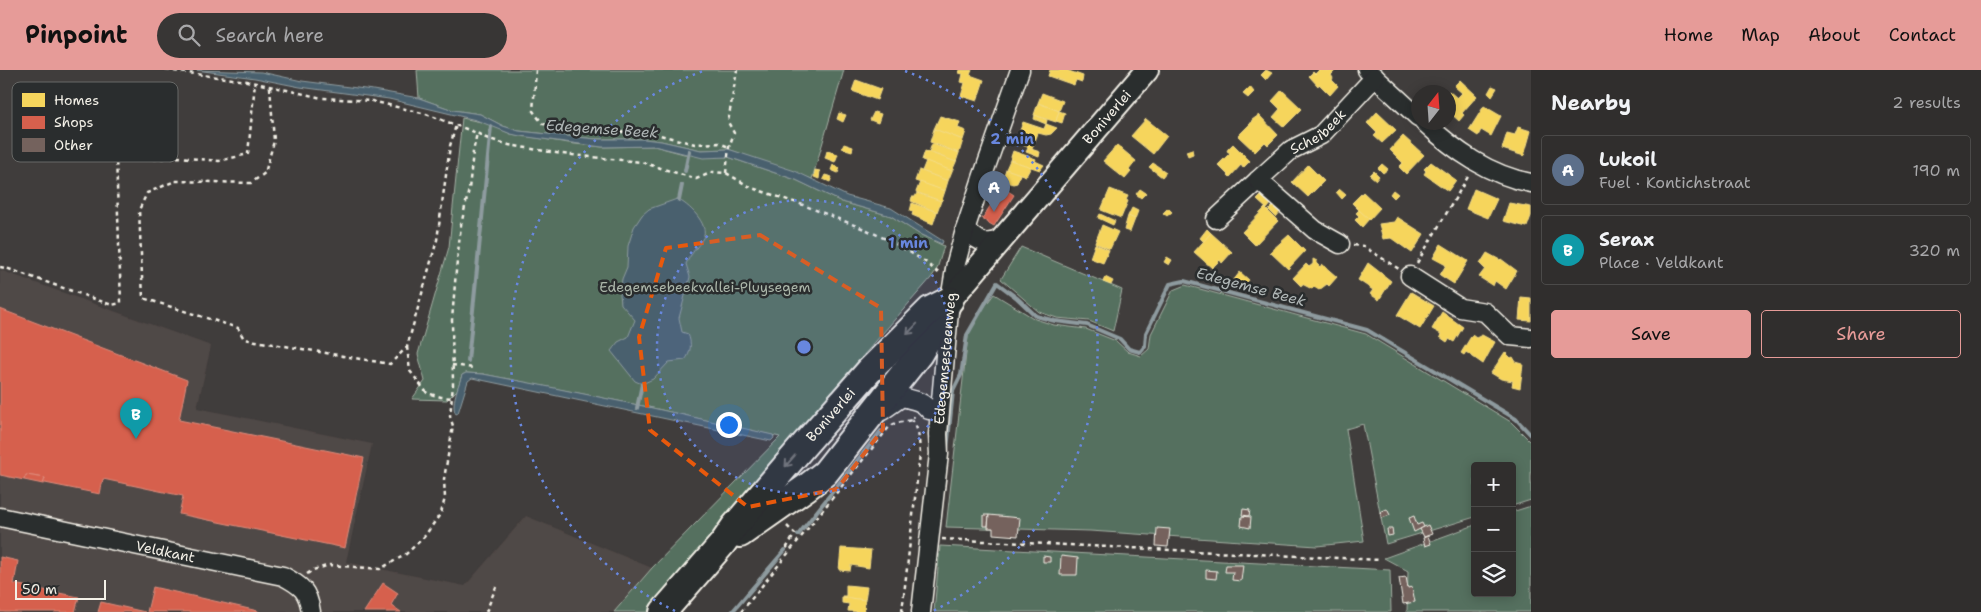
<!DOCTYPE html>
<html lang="en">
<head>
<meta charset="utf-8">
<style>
  :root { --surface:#302e2d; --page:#383635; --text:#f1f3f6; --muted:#a8a8aa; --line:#4b4a49; --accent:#e69b98 }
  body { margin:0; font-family:"Shantell Sans",sans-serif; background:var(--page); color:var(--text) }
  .controls { position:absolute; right:15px; bottom:15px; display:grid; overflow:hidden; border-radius:5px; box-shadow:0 2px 12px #0003 }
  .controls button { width:45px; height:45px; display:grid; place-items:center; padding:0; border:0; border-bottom:1px solid var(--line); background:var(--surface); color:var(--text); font:25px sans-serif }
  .compass { position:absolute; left:1411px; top:15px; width:45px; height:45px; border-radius:50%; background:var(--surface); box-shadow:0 2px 12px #0003; rotate:17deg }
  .scale { position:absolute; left:15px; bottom:12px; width:91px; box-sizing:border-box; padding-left:5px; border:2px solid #f4f1e8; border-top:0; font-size:14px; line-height:18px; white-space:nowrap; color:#f4f1e8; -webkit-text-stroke:4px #2a2d2e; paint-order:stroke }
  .you { position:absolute; left:728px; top:354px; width:18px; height:18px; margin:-12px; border:4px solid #fff; border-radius:50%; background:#1a73e8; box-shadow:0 0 0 8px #1a73e833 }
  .badge { display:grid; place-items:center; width:32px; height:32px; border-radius:50%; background:var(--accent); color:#fff; font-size:16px; font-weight:700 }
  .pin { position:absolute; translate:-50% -41px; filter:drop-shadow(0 1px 2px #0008) }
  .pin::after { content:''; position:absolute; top:26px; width:18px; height:15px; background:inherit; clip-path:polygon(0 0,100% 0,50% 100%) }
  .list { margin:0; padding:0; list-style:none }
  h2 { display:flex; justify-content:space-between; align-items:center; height:65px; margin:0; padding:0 20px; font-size:21px }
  h2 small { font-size:16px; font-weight:400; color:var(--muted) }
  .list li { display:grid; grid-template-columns:32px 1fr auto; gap:15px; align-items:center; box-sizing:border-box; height:70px; margin:0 10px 10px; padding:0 10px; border:1px solid var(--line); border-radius:5px }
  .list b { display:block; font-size:19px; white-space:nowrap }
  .list p { margin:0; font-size:16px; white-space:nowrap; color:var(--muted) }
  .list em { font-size:16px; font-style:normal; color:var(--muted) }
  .actions { display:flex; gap:10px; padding:15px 20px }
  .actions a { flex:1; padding:11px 0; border:1px solid var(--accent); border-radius:5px; text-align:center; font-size:18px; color:var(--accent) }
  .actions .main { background:var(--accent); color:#111 }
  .icon { flex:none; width:28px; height:28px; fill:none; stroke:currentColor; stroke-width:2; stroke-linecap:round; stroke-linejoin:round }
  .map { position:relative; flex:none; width:1531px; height:542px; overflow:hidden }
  header { display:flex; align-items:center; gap:30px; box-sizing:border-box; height:70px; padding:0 25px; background:var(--accent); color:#111 }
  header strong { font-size:24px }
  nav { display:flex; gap:28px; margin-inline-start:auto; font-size:18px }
  .search { width:350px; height:45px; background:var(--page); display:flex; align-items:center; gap:12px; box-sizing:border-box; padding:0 18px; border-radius:28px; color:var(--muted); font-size:19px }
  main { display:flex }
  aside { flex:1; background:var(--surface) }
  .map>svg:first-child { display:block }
  .built { fill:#504846 }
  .green { fill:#54705f; stroke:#a4b0a4 }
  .water { fill:#4a616e; stroke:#8e9b9f }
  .homes { fill:#f6d55c; stroke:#f5dd86 }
  .shops { fill:#d6604d; stroke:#df8c7c }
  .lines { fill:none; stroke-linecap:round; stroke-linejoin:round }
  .stream { stroke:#8e9b9f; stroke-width:4 }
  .building { fill:#74625d; stroke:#f4f1e8 }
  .minor-casing { stroke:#f4f1e8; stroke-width:21 }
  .major-casing { stroke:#f4f1e8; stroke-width:26 }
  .highway-casing { stroke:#f4f1e8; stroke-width:30 }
  .path { stroke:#f4f1e8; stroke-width:2.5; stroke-dasharray:4 4; stroke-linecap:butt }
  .minor { stroke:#2a2d2e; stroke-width:18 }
  .major { stroke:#2a2d2e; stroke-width:22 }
  .highway { stroke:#2a2d2e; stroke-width:26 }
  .oneway { stroke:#71726f }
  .marked { fill:none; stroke:#e8590c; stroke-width:4; stroke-dasharray:10 6; stroke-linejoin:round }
  .ring { fill:none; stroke:#6887de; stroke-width:2.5; stroke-dasharray:2.5 5 }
  .labels { text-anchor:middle; stroke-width:5; stroke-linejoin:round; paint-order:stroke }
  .street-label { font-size:14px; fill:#f4f1e8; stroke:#2a2d2e }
  .park-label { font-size:14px; fill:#acb7aa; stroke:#2a2d2e }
  .water-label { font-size:15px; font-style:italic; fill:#b0b7b7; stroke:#2a2d2e }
  .key { fill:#2a2d2e; stroke:#676866; stroke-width:1 }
  .key-label { font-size:14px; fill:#f4f1e8 }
  .centre { fill:#6887de; stroke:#2a2d2e; stroke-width:2.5 }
  .ring-label { font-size:15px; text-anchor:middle; font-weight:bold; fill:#6887de; stroke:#2a2d2e; stroke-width:5; stroke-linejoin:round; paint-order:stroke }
</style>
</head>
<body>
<header>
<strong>Pinpoint</strong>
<div class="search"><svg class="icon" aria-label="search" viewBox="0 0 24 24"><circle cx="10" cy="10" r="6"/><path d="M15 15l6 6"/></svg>Search here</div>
<nav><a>Home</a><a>Map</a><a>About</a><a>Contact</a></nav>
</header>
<main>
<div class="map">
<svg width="1531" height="542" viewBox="0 0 1531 542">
  <rect width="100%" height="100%" fill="#403d3c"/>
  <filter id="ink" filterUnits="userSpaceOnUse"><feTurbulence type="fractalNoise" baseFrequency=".02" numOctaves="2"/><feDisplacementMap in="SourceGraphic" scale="10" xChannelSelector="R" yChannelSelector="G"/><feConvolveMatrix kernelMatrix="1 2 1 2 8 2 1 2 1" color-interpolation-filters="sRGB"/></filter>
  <g filter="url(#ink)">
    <path class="built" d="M0,200L211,276L197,338L372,374L346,492L465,516L526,446L652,498L614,542H0Z"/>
    <g class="green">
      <path d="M417,0H844L812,109L728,79L701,80L661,71L644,69H596L519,61L503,56L480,44L453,40L419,28Z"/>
      <path d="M462,48L486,53L511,64L575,74L602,77L654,76L684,84L728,87L796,110L842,132L891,146L919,164L944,176L937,199L931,208L834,319L841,321L648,542H614L652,498L780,367L648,337L483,304L466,303L462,305L457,320L447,330L412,329L425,311L418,284L449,177Z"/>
      <path d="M1021,177L1122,220L1113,261L1089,251L1057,248L1039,242L1001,209Z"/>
      <path d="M1185,215L1366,264L1511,352L1531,372V430L1512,436V396H1475V447L1386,474L1363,354L1346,359L1364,471L1317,476L1090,461L946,457L968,266L977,247L994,224L1035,249L1054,255L1086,259L1116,271L1128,282L1141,286L1149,279L1151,264L1173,220Z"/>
      <path d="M1531,436V542H1407L1408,501L1384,488L1475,455V523H1512V442Z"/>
      <path d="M940,476L1390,500L1391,542H934Z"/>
    </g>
    <g class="water">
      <path d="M196,0L261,2L302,11L373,20L419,28L453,40L480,44L503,56L519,61L596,69H644L661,71L701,80L728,79L795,101L847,126L891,138L943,171L942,174L919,164L891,146L842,132L796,110L728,87L703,88L654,76L602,77L520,66L511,64L476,50L389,29L300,17L255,8Z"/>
      <path d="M677,129C688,134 710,154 703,168C698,177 690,184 686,194L690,207L679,248L682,262L688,264C692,273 691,283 685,290L669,292L653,309L642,314L635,311L611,281L618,272L628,267L635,250L621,234L620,224L622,209L627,197L628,176L634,157L642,145L649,139Z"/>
      <path d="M466,303L483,304L530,313L648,337L773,365L774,368L771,371L472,308L468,311L458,343L456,344C450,335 459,315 462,305Z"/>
    </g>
    <g class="homes">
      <path d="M960,0H972L970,5L984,10L977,31L961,26L965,13L961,12L963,4L959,3Z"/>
      <path d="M1050,0H1066L1083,6L1082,12L1076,10L1074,15L1048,6Z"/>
      <path d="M1266,0L1272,3L1266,10L1261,5Z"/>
      <path d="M1319,0L1335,1L1331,5L1333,8L1332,10L1338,16L1330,25L1319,14L1318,16L1309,6L1313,2L1315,4Z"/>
      <path d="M856,10L881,19L877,30L852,21Z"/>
      <path d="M1460,10L1477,26L1462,43L1464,45L1459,51L1448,41V22L1449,21L1457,28L1462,23L1454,16Z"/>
      <path d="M1492,16L1497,18L1492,26L1488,23Z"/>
      <path d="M1250,17L1254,22L1248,28L1243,24Z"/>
      <path d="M1282,20L1302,39L1284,57L1273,47L1280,39L1272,31Z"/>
      <path d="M1042,23L1063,31L1059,41L1038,33Z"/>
      <path d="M1038,33L1059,41L1056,52L1034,45Z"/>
      <path d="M1484,36L1501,46L1491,66L1481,60L1478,66L1469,60Z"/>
      <path d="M1059,41L1065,43L1062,53L1056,51Z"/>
      <path d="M874,42L881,44L878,53L870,50Z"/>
      <path d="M1377,42L1396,60L1382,73L1374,66L1377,63L1367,53Z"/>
      <path d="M839,43L846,45L843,52L837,49Z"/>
      <path d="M1035,45L1047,50L1046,54L1034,49Z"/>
      <path d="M1259,45L1278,65L1268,75L1265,72L1255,82L1238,66L1251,53L1252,50Z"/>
      <path d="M940,46L960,52L958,58L966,61L963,70L934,59Z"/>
      <path d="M1146,49L1167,66L1153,84L1131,66Z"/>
      <path d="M1023,52L1044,59L1046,54L1057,58L1051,64L1046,65L1038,63L1032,79L1016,72Z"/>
      <path d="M1518,57L1531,61L1524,86L1502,79L1507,63L1515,65Z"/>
      <path d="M934,59L963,70L959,83L930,72Z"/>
      <path d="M1403,66L1424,85L1406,104L1399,97L1403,93L1390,80Z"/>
      <path d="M844,74L853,77L852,81L842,78Z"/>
      <path d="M932,74L959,83L956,92L929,82Z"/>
      <path d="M1233,74L1250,91L1243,98L1241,95L1230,107L1218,95L1230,83L1227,81L1228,79Z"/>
      <path d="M1117,75L1136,91L1129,100L1131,102L1125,109L1103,91Z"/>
      <path d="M1028,78L1040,82L1039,87L1026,82Z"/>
      <path d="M1192,79L1193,84L1188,86L1186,81Z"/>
      <path d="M827,81L838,84L835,92L825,88Z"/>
      <path d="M925,81L956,92L952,101L922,90Z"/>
      <path d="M1013,81L1036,89L1035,91L1044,95L1040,100L1010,90Z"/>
      <path d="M1010,90L1031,97L1026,106L1006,99Z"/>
      <path d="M926,91L952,101L948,111L922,101Z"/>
      <path d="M1431,92L1456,110L1448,121L1424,104L1426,101L1424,99Z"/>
      <path d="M1153,93L1166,102L1162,107L1149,97Z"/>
      <path d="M1382,94L1388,99L1383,103L1378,98Z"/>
      <path d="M833,95L840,98L838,103L831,100Z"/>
      <path d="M1308,95L1324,111L1308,127L1292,112Z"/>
      <path d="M1006,99L1020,104L1017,113L1013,114L1002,111Z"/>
      <path d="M815,100L820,101L819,109L814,107Z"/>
      <path d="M919,100L948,111L945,121L915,111Z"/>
      <path d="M1374,101L1379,106L1376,110L1370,105Z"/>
      <path d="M825,105L832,107L830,112L823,109Z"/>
      <path d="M920,112L945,121L942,130L941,131L916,122Z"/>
      <path d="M1110,119L1128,126L1126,130L1128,131L1121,148L1101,140Z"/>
      <path d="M1140,119L1146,123L1141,128L1136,124Z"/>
      <path d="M1339,119L1346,125L1342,129L1336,122Z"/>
      <path d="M1474,119L1497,129L1488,148L1466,139Z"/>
      <path d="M1393,120L1398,124L1394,128L1390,124Z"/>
      <path d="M1363,122L1380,138L1369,150L1352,133Z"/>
      <path d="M917,123L941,131L937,142L911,131L912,127H915Z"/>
      <path d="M1262,125L1272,133L1267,139L1257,130Z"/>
      <path d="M912,133L937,142L933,154L912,145L913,142L910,141Z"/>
      <path d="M1509,133L1531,137V146L1527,157L1503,151Z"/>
      <path d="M1274,135L1281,141L1276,147L1269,140Z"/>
      <path d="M1132,138L1138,141L1135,149L1128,146Z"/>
      <path d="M1168,138L1172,142L1167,146L1163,143Z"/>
      <path d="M1265,138L1278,151L1255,175L1242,162Z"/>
      <path d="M1359,140L1369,149L1362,157L1355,150L1359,146L1356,143Z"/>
      <path d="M1100,144L1115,151L1113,155L1098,148Z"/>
      <path d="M1128,146L1135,149L1130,162L1124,160Z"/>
      <path d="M1397,147L1424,164L1412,183L1391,168L1383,169L1379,154L1394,152Z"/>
      <path d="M1102,155L1118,162L1110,179L1095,173Z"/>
      <path d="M1207,159L1211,163L1204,172L1200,168Z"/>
      <path d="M1211,163L1232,182L1222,193L1220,190L1212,198L1194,182Z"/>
      <path d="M1289,165L1305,181L1288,199L1270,182Z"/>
      <path d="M1095,174L1109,180L1103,193L1090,188Z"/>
      <path d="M1441,174L1468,191L1454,214L1440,205L1446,195L1433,188Z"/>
      <path d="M1487,183L1500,190L1501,189L1517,201L1506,219L1495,211L1493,216L1479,207L1485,199L1480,194Z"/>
      <path d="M1167,187L1172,190L1169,195L1164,192Z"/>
      <path d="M1313,189L1317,191V194L1320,197L1322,194L1337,207L1329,216L1327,214L1319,220L1314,217L1312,219L1302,214L1301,216L1293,208L1306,194L1309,197L1313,194Z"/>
      <path d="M1368,193L1391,211L1379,230L1370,224L1373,220L1358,210Z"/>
      <path d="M1240,202L1249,210L1242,218L1233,211Z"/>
      <path d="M1105,207L1113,211L1111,215L1103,212Z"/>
      <path d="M1279,220L1283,223L1278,229L1272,227Z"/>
      <path d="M1411,222L1434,236L1420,259L1397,245Z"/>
      <path d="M1521,227L1531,228V251L1519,250Z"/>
      <path d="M1442,242L1463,257L1454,272L1449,269L1447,272L1440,267L1441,264L1432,259Z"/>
      <path d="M1472,265L1476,268L1482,265L1495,272L1483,294L1466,282L1464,285L1461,283Z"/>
      <path d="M1505,282L1511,288L1513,287L1516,292L1523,294L1520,318L1512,316L1513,311L1501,309L1491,303Z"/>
      <path d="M841,478L871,480L869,498L851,495L850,501L839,500Z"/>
      <path d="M846,515L867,517L865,530L842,527V526H846Z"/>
      <path d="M842,527L865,530L864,542L848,541L849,534L842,533Z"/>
    </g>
    <g class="shops">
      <path d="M1002,117L1014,125L994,156L982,149Z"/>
      <path d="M0,239L187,310L179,350L364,388L345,478L179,444L183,426L103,409L100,424L45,413L43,414L45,408L26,405L24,410L0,405Z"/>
      <path d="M26,405L45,408L43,414L24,410Z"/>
      <path d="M0,487L18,491L14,514L79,527L75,542H0Z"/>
      <path d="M383,513L398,523L391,535L401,542H364Z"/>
      <path d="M153,517L258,541L259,542H147Z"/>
      <path d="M101,532L145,542H98Z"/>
    </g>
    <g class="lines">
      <g class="stream">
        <path d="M685,101L689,81"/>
        <path d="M679,130L682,115"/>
        <path d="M468,291L491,56"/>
        <path d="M637,338L642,314"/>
        <path d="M947,380L953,321L961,305L967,265L997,213L1017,228L1036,246L1055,251L1087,255L1120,269L1129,279L1140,282L1145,276L1146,263L1170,214L1184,211L1367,260L1516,349L1531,365"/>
        <path d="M798,465L881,361"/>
        <path d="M732,542L785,480"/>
      </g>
    </g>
    <g class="building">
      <path d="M1243,439L1250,440L1249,446L1242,445Z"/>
      <path d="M1387,439L1390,445L1382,448L1380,442Z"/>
      <path d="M984,445H989L988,456H984Z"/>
      <path d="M989,445L1020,448L1018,466L993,464V458H988Z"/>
      <path d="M1242,446L1251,447L1250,458L1241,456Z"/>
      <path d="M1414,446L1417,455L1422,453L1424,457L1414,462L1409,448Z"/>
      <path d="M1428,455L1432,464L1424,467L1420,459Z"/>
      <path d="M1157,458L1170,459L1168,477L1156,476Z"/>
      <path d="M1387,459H1392L1393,465L1388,466Z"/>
      <path d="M1428,466L1431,474L1425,476L1423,468Z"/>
      <path d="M1043,486L1050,487V492H1043Z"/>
      <path d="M1061,486L1078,488L1077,505H1060Z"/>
      <path d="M1226,495H1243L1241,511L1232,510L1233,502H1225Z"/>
      <path d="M1206,500L1217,501L1216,509L1206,508Z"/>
      <path d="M1406,507L1408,518L1412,517L1415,532L1403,534L1399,508Z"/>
    </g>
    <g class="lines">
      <g class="minor-casing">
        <g id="minor">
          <path d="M1367,0L1418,47"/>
          <path d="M1424,52C1455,81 1489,105 1531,113"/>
          <path d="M1216,149L1258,110"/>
          <path d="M965,160C980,173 985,176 1004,168"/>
          <path id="s1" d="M1340,174L1315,160L1258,110L1291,80L1321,65L1375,7"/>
          <path d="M1410,206L1460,238L1485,242L1510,266L1531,268"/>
          <path d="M882,341L902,327C913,330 923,331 929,340"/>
          <path id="s2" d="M0,447L283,506C302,516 308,521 311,542"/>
          <path id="s3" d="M921,542L939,384L938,364L950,230L956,193L965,160L982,108L1020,0"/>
        </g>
      </g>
      <g class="major-casing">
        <g id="major">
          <path id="s4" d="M950,230L1147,0"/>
        </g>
      </g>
      <g class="highway-casing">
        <g id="highway">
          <path d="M740,464L807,417L825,403L919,284L946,237"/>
          <path id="s5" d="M663,542L723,473L734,457L803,376L869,301L930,240L950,230"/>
        </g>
      </g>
      <g class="path">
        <path d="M166,0L247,11L322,28L372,31L426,44L477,63"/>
        <path d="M536,0L533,41L543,54L607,62H634L660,65L695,74L719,73L729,77"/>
        <path d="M270,17L274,71L265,103L251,113L175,111L147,123L139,140L143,228L238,258L244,269L390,294L407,277L437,170L450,76L456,55"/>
        <path d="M726,103L729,77L734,63L728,52L737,0"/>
        <path d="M1353,175L1363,176L1399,199"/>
        <path d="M1417,193L1469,105"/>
        <path d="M0,197L6,198L112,235L121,233L116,86L144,90L179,87L219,91L248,84L255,13"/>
        <path d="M407,277L410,301L427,323L441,327L453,328"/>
        <path d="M452,295L474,298"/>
        <path d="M787,456L795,464L787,477L790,480"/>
        <path d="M942,469L1381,490"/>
        <path d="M307,504L313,500L330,495L380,499L405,485L424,467L441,443L445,428L444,409L453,356L450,346L453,315L452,250L456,201L461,155L469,119L473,82L477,63L486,68L509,75L562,84L641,92L696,109L713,102L726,103L752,118L803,135L867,160L898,175L924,191L941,205"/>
        <path d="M486,542L496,517"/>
        <path d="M741,542L890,356L896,353L912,350L914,346"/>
        <path d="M902,542L920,384C919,372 920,360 912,350"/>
      </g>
      <use href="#minor" class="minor"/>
      <use href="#major" class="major"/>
      <use href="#highway" class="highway"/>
    </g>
    <defs><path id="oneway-shaft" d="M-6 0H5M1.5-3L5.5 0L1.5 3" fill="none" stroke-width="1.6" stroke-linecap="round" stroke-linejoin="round" transform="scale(1.25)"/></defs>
    <g class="oneway">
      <use href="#oneway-shaft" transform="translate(912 259) rotate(134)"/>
      <use href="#oneway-shaft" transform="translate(790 391) rotate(131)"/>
    </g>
  </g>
  <path class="marked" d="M760,165L881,238L883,359L837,419L748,437L650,360L639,267L666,178Z"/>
  <circle cx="804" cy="277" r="147" fill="#6887de" fill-opacity=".12"/>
  <g class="ring">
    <circle cx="804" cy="277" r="147"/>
    <path d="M675 541A294 294 0 0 1 703 1M905 1A294 294 0 0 1 933 541"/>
  </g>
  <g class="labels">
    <g class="street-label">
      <text dy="5" stroke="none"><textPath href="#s4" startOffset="241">Boniverlei</textPath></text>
      <text dy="5" stroke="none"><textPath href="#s1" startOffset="182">Scheibeek</textPath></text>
      <text dy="5" stroke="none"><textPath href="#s3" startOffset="255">Edegemsesteenweg</textPath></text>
      <text dy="5" stroke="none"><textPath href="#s5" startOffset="259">Boniverlei</textPath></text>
      <text dy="5" stroke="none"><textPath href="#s2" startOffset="169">Veldkant</textPath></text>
    </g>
    <g class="park-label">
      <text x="705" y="222">Edegemsebeekvallei-Pluysegem</text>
    </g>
    <g class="water-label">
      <text transform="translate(602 59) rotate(4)" y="5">Edegemse Beek</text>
      <text transform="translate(1251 217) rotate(15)" y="5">Edegemse Beek</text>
    </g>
  </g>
  <rect x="12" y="12" width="166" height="80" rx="8" class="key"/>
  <rect x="22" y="23" width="23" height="14" fill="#f6d55c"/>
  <rect x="22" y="46" width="23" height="13" fill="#d6604d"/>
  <rect x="22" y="68" width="23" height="14" fill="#74625d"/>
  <g class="key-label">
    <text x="54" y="35">Homes</text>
    <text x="54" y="57">Shops</text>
    <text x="54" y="80">Other</text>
  </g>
  <circle cx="804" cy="277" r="8" class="centre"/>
  <g class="ring-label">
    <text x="1012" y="74">2 min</text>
    <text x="908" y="178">1 min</text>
  </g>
</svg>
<div class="controls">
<button>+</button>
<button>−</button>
<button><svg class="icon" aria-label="layers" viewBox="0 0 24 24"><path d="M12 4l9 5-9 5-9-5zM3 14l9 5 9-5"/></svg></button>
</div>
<svg class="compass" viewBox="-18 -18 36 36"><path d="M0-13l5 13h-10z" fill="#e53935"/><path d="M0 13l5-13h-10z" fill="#a8a8aa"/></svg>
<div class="scale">50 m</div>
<div class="you"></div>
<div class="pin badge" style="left:994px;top:142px;background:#5c6f8a">A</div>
<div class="pin badge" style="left:136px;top:369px;background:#0f9aa8">B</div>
</div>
<aside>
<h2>Nearby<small>2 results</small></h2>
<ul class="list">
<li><span class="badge" style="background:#5c6f8a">A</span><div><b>Lukoil</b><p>Fuel · Kontichstraat</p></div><em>190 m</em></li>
<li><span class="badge" style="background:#0f9aa8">B</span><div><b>Serax</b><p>Place · Veldkant</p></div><em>320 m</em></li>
</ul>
<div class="actions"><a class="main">Save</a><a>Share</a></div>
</aside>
</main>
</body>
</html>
